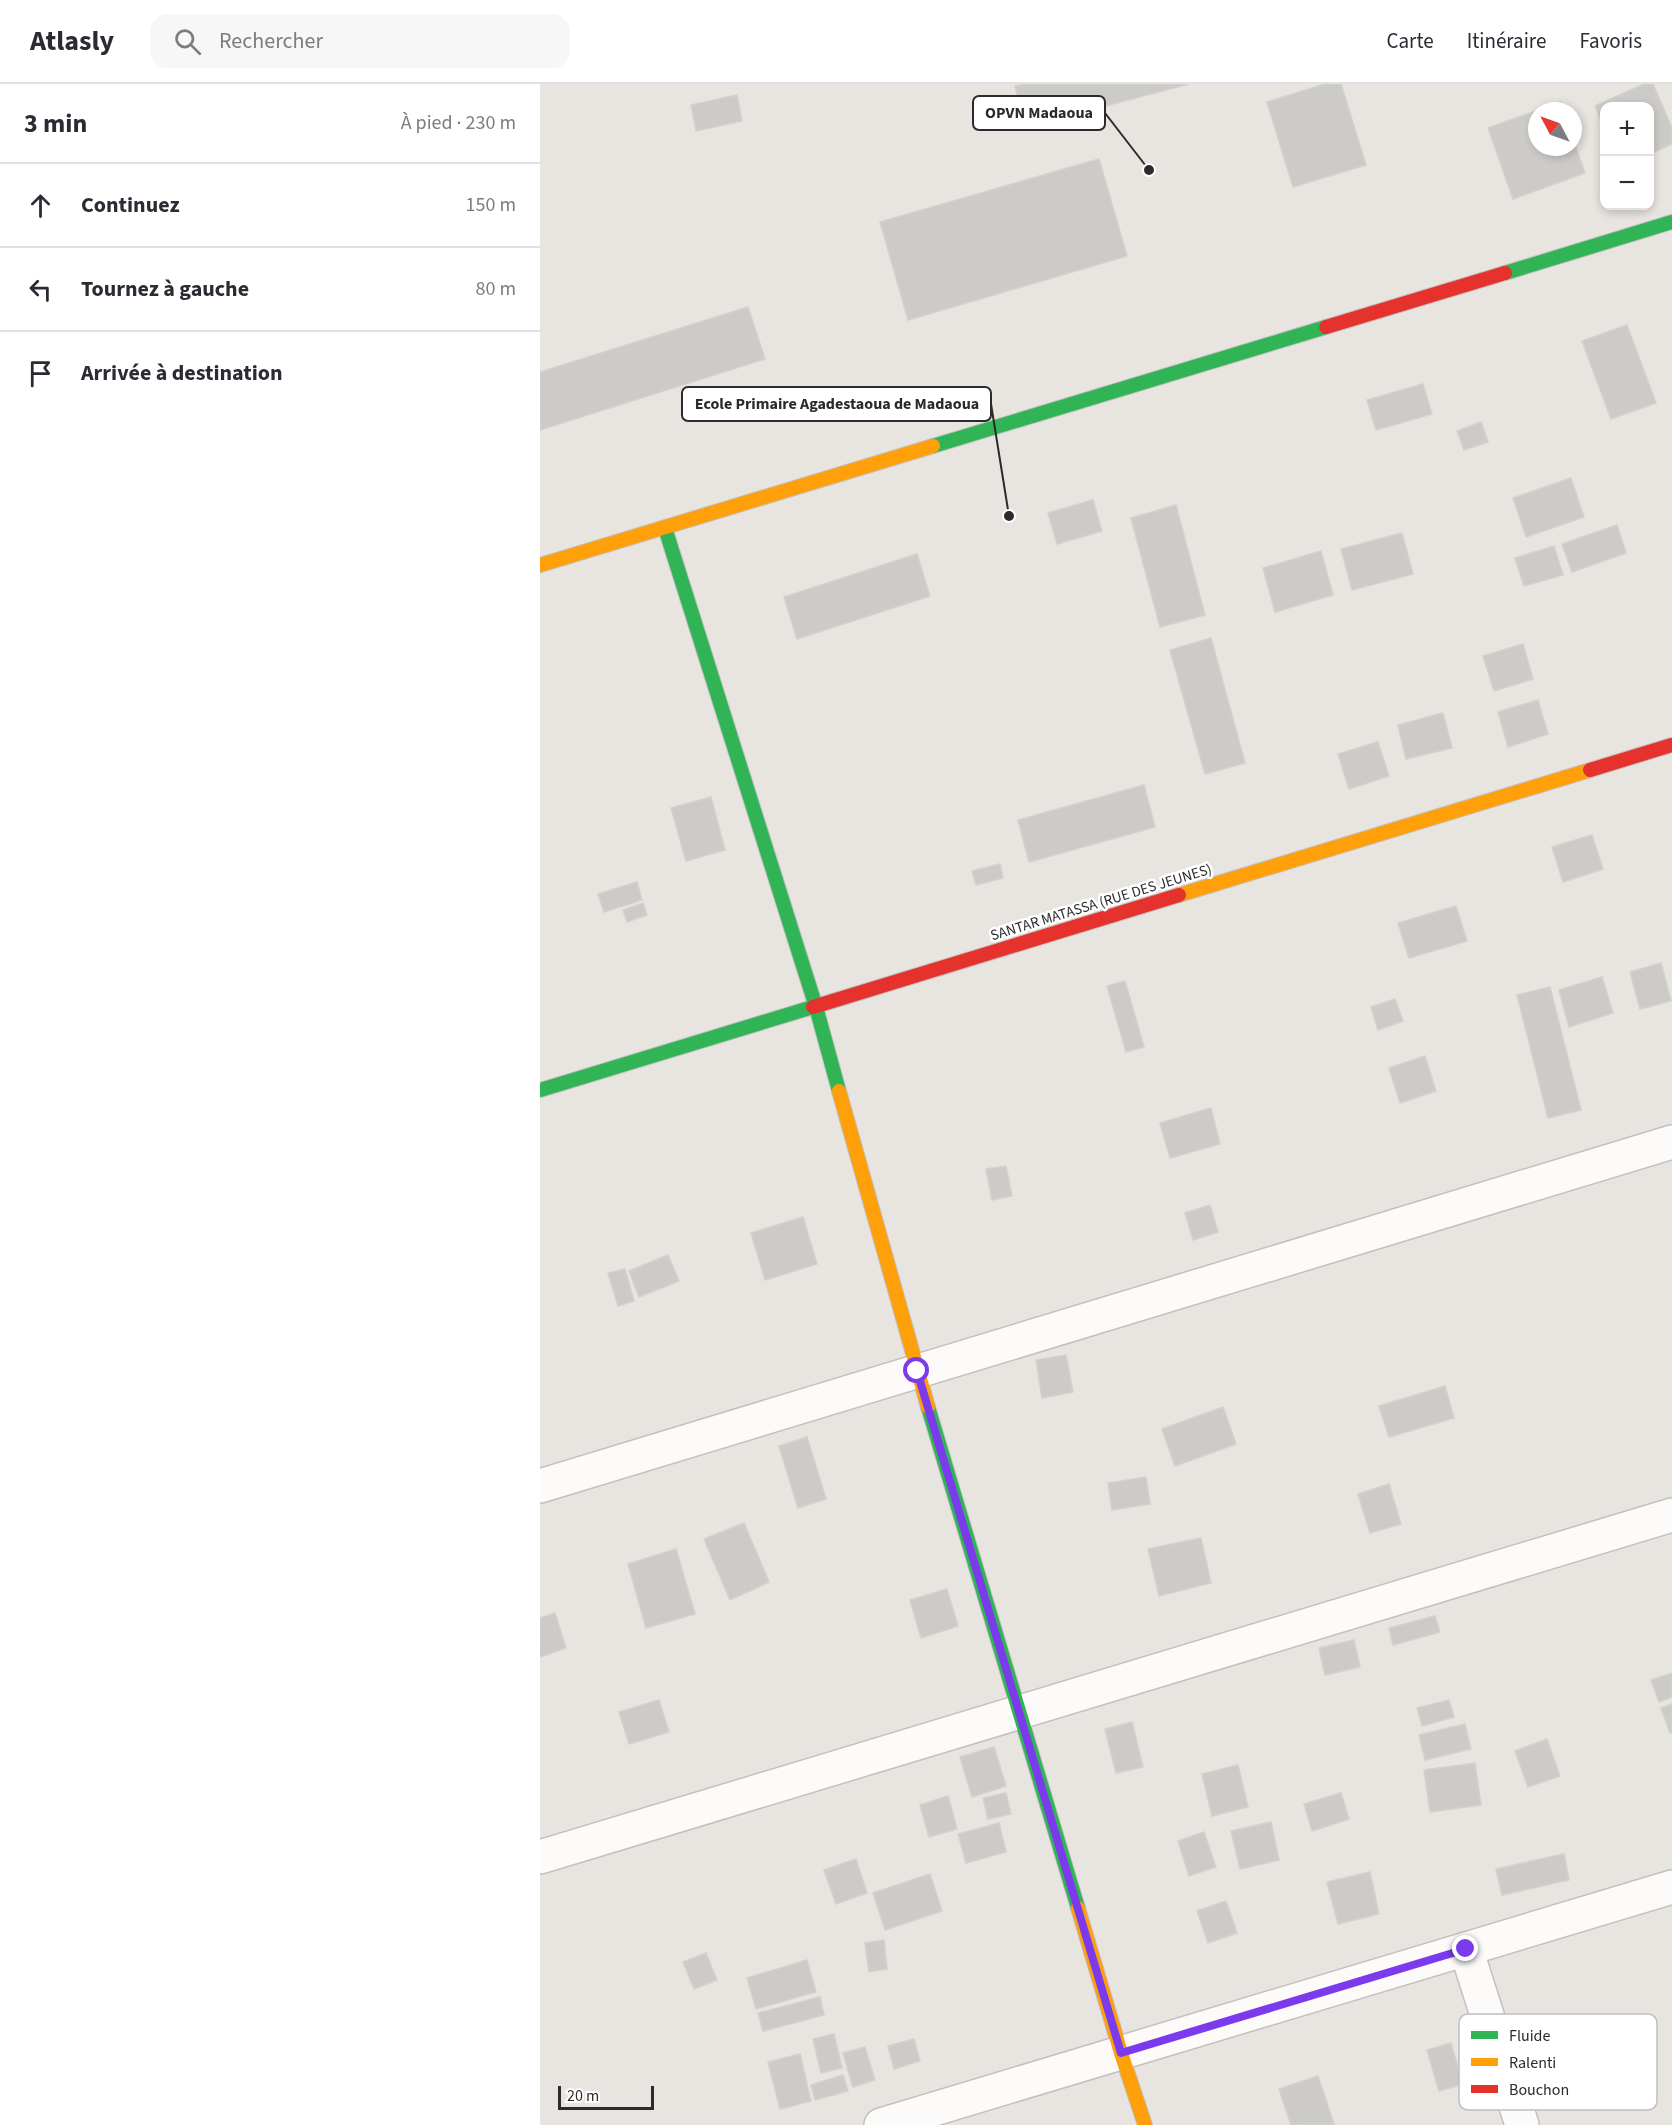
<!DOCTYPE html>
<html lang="fr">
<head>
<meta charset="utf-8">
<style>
  :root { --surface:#fff; --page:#f7f7f7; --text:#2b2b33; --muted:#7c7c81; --line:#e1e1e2 }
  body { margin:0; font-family:"Source Sans 3",sans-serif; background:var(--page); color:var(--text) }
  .controls { position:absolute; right:18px; top:18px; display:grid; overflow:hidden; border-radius:12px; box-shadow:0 3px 9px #0003 }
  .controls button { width:54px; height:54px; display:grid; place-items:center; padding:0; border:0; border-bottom:2px solid var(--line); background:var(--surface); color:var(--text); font:30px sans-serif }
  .compass { position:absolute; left:988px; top:18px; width:54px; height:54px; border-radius:50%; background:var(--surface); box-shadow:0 3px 9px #0003; rotate:311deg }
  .scale { position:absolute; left:18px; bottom:15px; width:96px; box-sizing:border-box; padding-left:6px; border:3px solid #2b2b2b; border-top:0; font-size:16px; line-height:21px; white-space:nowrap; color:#2b2b2b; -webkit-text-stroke:4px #fff; paint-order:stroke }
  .stop { position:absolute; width:18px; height:18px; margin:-14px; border:4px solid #7c3aed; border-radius:50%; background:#fff }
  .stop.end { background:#7c3aed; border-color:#fff; box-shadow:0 2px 6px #0008 }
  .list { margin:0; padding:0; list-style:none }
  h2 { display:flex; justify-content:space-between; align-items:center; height:78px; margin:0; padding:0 24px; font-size:26px }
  h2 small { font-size:20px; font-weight:400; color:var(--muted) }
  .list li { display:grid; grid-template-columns:39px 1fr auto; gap:18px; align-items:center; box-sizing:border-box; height:84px; padding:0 24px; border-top:2px solid var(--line) }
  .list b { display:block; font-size:22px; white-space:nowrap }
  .list em { font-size:20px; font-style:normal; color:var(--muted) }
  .icon { flex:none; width:33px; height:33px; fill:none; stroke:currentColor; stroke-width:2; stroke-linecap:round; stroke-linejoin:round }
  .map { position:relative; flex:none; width:1132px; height:2041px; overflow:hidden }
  header { display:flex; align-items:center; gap:36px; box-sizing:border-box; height:84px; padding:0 30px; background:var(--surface); border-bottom:2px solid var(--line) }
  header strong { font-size:28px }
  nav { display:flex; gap:33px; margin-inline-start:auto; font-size:21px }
  .search { width:420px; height:54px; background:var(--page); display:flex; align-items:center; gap:15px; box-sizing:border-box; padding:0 21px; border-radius:18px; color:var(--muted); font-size:22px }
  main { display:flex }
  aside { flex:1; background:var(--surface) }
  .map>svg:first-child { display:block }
  .building { fill:#cdcbc7; stroke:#d3d1cd; stroke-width:1.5 }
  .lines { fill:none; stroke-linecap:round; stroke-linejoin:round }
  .street-casing { stroke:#c2c1c1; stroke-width:36 }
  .fast-casing { stroke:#c2c1c1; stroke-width:16 }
  .slow-casing { stroke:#c2c1c1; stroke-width:16 }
  .jam-casing { stroke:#c2c1c1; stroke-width:16 }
  .street { stroke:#fcfbfa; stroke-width:33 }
  .fast { stroke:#30b455; stroke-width:14 }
  .slow { stroke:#ff9f0a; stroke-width:14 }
  .jam { stroke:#e5322d; stroke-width:14 }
  .route { stroke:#7c3aed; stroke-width:8 }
  .labels { text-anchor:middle; stroke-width:5; stroke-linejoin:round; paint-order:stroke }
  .street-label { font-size:15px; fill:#2b2b2b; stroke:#fff }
  .key { fill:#fff; stroke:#bfbfbf; stroke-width:1.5 }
  .key-label { font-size:16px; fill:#2b2b2b }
  .leader { fill:none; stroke:#2b2b2b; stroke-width:2 }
  .callout-dot { fill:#2b2b2b; stroke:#fff; stroke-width:2 }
  .callout { fill:#fff; stroke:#2b2b2b; stroke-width:2 }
  .callout-label { font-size:16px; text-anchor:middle; font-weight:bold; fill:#2b2b2b }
</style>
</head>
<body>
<header>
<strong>Atlasly</strong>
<div class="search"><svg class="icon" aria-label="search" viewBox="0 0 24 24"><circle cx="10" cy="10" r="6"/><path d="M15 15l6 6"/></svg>Rechercher</div>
<nav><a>Carte</a><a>Itinéraire</a><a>Favoris</a></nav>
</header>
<main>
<aside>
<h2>3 min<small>À pied · 230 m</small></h2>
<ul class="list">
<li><svg class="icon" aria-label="ahead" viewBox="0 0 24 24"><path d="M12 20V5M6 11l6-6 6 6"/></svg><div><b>Continuez</b></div><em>150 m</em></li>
<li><svg class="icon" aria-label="left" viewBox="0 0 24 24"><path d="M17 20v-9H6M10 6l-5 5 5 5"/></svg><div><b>Tournez à gauche</b></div><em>80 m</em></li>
<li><svg class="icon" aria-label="arrive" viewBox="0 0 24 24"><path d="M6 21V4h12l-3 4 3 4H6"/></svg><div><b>Arrivée à destination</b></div></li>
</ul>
</aside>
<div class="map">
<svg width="1132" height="2041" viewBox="0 0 1132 2041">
  <rect width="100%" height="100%" fill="#e8e5e0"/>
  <g class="building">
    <path d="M483,0H649L485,43L475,2Z"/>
    <path d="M785,0H801L826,81L753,103L727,18Z"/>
    <path d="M1104,0H1113L1132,44V60L1110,70V22H1064V44L1055,22Z"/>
    <path d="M197,11L202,37L156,47L151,21Z"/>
    <path d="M1020,18L1023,27H997V63H1033V55L1045,89L973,115L948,44Z"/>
    <path d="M559,75L587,172L368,236L340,138Z"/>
    <path d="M208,223L225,275L0,346V288Z"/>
    <path d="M1087,241L1116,319L1071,335L1042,257Z"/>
    <path d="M883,300L892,330L836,346L827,316Z"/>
    <path d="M941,338L948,358L924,366L917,347Z"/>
    <path d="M1031,394L1044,433L986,453L973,414Z"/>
    <path d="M553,416L562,447L517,460L508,429Z"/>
    <path d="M636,421L665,531L620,543L591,434Z"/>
    <path d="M1077,441L1086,469L1032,488L1022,460Z"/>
    <path d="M862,449L873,490L812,506L801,465Z"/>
    <path d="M1014,462L1023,491L984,502L975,474Z"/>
    <path d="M781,467L793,511L735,528L723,484Z"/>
    <path d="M377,470L390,512L257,555L244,513Z"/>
    <path d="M671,554L705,679L665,690L630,566Z"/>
    <path d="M983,560L993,595L954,607L943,572Z"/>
    <path d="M998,616L1008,650L968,663L958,628Z"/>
    <path d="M903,629L912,664L866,675L858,641Z"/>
    <path d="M838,658L849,692L809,705L798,670Z"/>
    <path d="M604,701L615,743L489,778L478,736Z"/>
    <path d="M171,713L185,766L146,777L131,724Z"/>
    <path d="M1052,751L1063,785L1023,798L1012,763Z"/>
    <path d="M460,780L463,794L436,801L432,787Z"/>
    <path d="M97,798L102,816L64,828L58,810Z"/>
    <path d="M103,819L107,831L87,838L83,826Z"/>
    <path d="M916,822L927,857L869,874L858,839Z"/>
    <path d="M1121,879L1131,917L1100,925L1090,888Z"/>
    <path d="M1062,893L1073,929L1029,943L1019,906Z"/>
    <path d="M585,897L604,963L586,968L567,902Z"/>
    <path d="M1010,903L1041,1026L1008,1034L977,911Z"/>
    <path d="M855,915L863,937L838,946L831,923Z"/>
    <path d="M885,972L896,1007L860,1019L849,984Z"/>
    <path d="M671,1024L680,1060L630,1074L620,1039Z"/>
    <path d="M466,1082L472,1112L452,1116L446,1085Z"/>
    <path d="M670,1121L678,1148L653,1156L645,1129Z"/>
    <path d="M263,1133L277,1180L225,1196L211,1149Z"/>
    <path d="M128,1171L139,1197L99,1213L89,1187Z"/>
    <path d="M85,1185L94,1217L78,1222L68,1189Z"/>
    <path d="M526,1271L533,1308L502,1314L496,1276Z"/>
    <path d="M905,1302L914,1334L849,1353L839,1322Z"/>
    <path d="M683,1323L696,1360L635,1382L622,1345Z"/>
    <path d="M267,1353L286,1415L258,1424L239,1362Z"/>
    <path d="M606,1393L610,1420L572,1426L568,1399Z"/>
    <path d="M849,1400L861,1440L830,1449L818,1410Z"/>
    <path d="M204,1439L229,1498L190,1516L164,1455Z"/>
    <path d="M661,1454L671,1499L619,1512L608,1465Z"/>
    <path d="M136,1465L155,1530L106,1544L88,1480Z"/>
    <path d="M407,1505L418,1542L381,1554L370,1516Z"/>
    <path d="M15,1529L26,1564L0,1573V1534Z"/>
    <path d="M895,1532L900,1548L853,1561L849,1544Z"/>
    <path d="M814,1556L820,1583L785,1591L779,1564Z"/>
    <path d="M1132,1589V1613L1119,1618L1111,1596Z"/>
    <path d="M119,1616L129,1648L89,1660L79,1628Z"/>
    <path d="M909,1616L914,1633L882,1642L877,1624Z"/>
    <path d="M1132,1620V1648L1130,1649L1121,1624Z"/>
    <path d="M592,1638L603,1683L576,1689L565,1645Z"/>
    <path d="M925,1640L931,1665L885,1676L879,1651Z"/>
    <path d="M1007,1655L1020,1692L988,1703L975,1667Z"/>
    <path d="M454,1663L466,1702L432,1713L420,1673Z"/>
    <path d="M935,1679L941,1721L890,1728L884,1686Z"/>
    <path d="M698,1681L708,1723L672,1732L662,1690Z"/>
    <path d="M466,1709L471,1730L448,1735L443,1714Z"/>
    <path d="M801,1709L809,1735L772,1747L764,1720Z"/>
    <path d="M408,1712L417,1745L389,1753L380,1721Z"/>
    <path d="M731,1738L739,1776L700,1785L691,1747Z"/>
    <path d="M459,1739L466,1768L426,1779L418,1750Z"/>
    <path d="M664,1748L676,1783L649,1792L638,1757Z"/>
    <path d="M1024,1770L1029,1796L962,1811L956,1785Z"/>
    <path d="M316,1775L327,1809L296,1820L284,1786Z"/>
    <path d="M830,1788L839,1830L798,1840L787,1798Z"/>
    <path d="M390,1790L402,1827L345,1846L333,1809Z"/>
    <path d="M686,1817L697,1849L668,1859L657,1827Z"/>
    <path d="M344,1856L347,1885L329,1888L325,1859Z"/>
    <path d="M166,1869L177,1896L154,1905L143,1878Z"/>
    <path d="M267,1876L276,1908L216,1925L207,1894Z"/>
    <path d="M280,1913L284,1931L223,1947L218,1929Z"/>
    <path d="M294,1950L302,1984L281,1989L273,1955Z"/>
    <path d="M374,1955L380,1977L354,1985L348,1962Z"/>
    <path d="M911,1959L923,2000L899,2007L887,1966Z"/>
    <path d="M325,1963L335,1996L313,2003L303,1969Z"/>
    <path d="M260,1970L271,2017L240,2025L228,1978Z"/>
    <path d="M303,1991L308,2007L275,2016L271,2001Z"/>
    <path d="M778,1992L794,2040L751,2041L739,2005Z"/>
  </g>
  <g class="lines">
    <g class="street-casing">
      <g id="street">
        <path d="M0,1402L1132,1058"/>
        <path d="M0,1773L1132,1431"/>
        <path d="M926,1865L982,2041"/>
        <path d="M341,2041L1132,1803"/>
      </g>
    </g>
    <g class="fast-casing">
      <g id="fast">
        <path d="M965,189L1132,138"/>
        <path d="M393,362L786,243"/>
        <path d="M125,444L276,923L299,1007"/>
        <path d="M0,1006L273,923"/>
        <path d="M388,1323L538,1824"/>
      </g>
    </g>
    <g class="slow-casing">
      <g id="slow">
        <path d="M0,481L393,362"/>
        <path d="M639,811L1050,686"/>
        <path d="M299,1007L388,1323"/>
        <path d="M538,1824L581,1969L605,2041"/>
      </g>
    </g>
    <g class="jam-casing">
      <g id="jam">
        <path d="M786,243L965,189"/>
        <path d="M1050,686L1132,661"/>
        <path d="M273,923L639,811"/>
      </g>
    </g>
    <use href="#street" class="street"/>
    <use href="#fast" class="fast"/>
    <use href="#slow" class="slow"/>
    <use href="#jam" class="jam"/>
  </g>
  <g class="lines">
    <path class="route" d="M377,1287L581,1969L926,1865"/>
  </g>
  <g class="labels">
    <g class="street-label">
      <text transform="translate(561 818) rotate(-17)" y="5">SANTAR MATASSA (RUE DES JEUNES)</text>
    </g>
  </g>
  <rect x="919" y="1930" width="198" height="96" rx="9" class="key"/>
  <rect x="931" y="1947" width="27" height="8" fill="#30b455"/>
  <rect x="931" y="1974" width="27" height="8" fill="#ff9f0a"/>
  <rect x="931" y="2001" width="27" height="8" fill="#e5322d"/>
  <g class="key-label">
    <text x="969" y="1957">Fluide</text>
    <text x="969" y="1984">Ralenti</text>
    <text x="969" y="2011">Bouchon</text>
  </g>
  <path class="leader" d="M609 86L565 29M469 432L451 320"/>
  <g class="callout-dot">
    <circle cx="609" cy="86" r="6"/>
    <circle cx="469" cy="432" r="6"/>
  </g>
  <g class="callout">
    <rect x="433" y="12" width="132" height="34" rx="6"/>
    <rect x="142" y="303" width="309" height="34" rx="6"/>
  </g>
  <g class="callout-label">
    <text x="499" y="34">OPVN Madaoua</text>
    <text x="297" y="325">Ecole Primaire Agadestaoua de Madaoua</text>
  </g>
</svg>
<div class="controls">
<button>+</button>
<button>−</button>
</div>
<svg class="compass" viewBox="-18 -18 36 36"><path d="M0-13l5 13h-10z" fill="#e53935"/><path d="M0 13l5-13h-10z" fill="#7c7c81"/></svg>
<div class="scale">20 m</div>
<div class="stop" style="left:377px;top:1287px"></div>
<div class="stop end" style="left:926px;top:1865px"></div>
</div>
</main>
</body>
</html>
